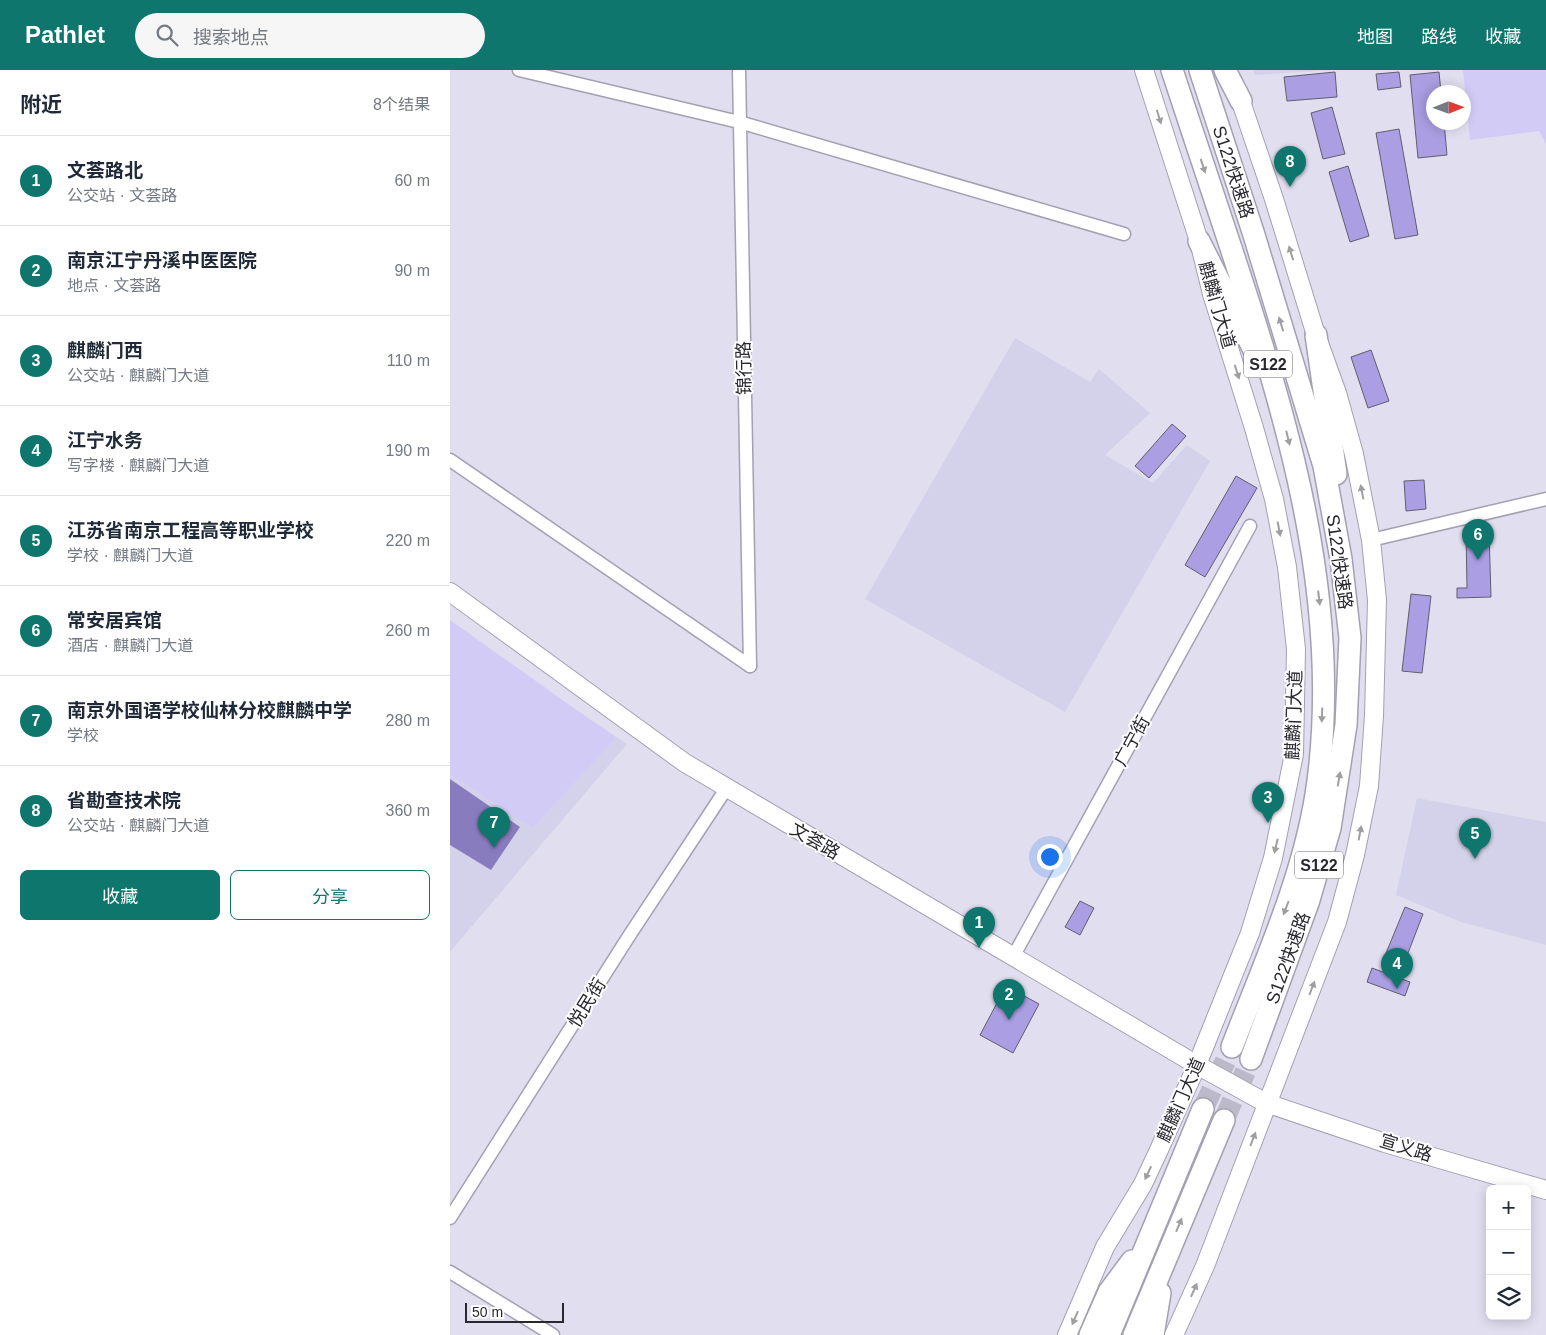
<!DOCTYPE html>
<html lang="zh">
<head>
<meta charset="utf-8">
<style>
  :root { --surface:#fff; --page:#f6f6f7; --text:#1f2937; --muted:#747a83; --line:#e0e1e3; --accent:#0f766e }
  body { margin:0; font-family:Arial,"Noto Sans SC",sans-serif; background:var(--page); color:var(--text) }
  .controls { position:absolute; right:15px; bottom:15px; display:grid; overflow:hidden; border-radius:8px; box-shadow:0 2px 12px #0003 }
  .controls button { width:45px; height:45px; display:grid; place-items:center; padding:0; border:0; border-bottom:1px solid var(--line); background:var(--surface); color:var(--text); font:25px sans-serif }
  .compass { position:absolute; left:976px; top:15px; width:45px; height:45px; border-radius:50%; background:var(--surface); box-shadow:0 2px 12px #0003; rotate:89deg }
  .scale { position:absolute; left:15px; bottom:12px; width:99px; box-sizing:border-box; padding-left:5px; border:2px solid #29282f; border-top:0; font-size:14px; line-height:18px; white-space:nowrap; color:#29282f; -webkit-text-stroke:4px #fff; paint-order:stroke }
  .you { position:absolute; left:599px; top:786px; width:18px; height:18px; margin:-12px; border:4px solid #fff; border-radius:50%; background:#1a73e8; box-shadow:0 0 0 8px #1a73e833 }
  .badge { display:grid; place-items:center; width:32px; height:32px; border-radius:50%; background:var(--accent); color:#fff; font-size:16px; font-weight:700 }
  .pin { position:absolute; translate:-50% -41px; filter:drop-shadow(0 1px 2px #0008) }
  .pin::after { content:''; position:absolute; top:26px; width:18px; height:15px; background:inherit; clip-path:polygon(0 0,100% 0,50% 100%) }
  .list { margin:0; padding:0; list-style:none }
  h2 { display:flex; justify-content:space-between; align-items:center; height:65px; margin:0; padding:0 20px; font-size:21px }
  h2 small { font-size:16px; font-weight:400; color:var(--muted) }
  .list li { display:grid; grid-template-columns:32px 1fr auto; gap:15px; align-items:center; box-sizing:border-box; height:90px; padding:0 20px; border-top:1px solid var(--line) }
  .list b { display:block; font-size:19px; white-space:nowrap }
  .list p { margin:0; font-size:16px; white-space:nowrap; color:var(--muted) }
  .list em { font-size:16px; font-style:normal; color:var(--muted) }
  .actions { display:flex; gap:10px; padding:15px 20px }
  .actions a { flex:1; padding:11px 0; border:1px solid var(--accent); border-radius:8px; text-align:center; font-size:18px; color:var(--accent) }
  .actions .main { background:var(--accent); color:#fff }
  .icon { flex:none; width:28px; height:28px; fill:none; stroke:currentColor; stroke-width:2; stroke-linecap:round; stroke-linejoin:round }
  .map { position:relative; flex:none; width:1096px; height:1265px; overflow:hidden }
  header { display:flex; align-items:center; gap:30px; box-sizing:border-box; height:70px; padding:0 25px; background:var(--accent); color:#fff }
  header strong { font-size:24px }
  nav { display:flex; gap:28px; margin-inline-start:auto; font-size:18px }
  .search { width:350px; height:45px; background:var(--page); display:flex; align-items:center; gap:12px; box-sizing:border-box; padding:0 18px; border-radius:28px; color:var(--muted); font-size:19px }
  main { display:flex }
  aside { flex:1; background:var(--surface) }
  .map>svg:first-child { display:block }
  .built { fill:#d4d2ea }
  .green { fill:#d2cbf6 }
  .water { fill:#897cbe }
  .building { fill:#ab9ee3; stroke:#605e6e }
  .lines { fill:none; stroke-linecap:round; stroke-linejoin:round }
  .highway-tunnel { stroke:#bcbac9; stroke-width:21; stroke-dasharray:21 11; stroke-linecap:butt }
  .street-casing { stroke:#a3a0b2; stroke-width:15 }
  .secondary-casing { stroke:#a3a0b2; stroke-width:20 }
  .highway-casing { stroke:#a3a0b2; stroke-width:24 }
  .street { stroke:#fff; stroke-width:12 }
  .secondary { stroke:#fff; stroke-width:18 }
  .highway { stroke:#fff; stroke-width:21 }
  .oneway { fill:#9f9ea1 }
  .labels { text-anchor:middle; stroke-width:4; stroke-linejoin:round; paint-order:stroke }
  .shield { fill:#fff; stroke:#69686d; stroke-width:1 }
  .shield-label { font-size:16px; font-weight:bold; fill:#29282f }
  .street-label { font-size:18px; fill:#29282f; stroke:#fff }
</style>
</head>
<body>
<header>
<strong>Pathlet</strong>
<div class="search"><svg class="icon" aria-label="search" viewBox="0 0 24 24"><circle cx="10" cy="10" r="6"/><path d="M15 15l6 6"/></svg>搜索地点</div>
<nav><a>地图</a><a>路线</a><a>收藏</a></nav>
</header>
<main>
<aside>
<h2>附近<small>8个结果</small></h2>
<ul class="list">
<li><span class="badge">1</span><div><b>文荟路北</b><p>公交站 · 文荟路</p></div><em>60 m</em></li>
<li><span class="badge">2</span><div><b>南京江宁丹溪中医医院</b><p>地点 · 文荟路</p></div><em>90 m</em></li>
<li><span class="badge">3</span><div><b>麒麟门西</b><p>公交站 · 麒麟门大道</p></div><em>110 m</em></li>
<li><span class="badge">4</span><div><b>江宁水务</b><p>写字楼 · 麒麟门大道</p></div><em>190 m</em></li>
<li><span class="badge">5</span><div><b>江苏省南京工程高等职业学校</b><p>学校 · 麒麟门大道</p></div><em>220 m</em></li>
<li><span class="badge">6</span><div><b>常安居宾馆</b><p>酒店 · 麒麟门大道</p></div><em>260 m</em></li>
<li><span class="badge">7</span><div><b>南京外国语学校仙林分校麒麟中学</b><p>学校</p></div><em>280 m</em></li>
<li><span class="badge">8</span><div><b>省勘查技术院</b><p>公交站 · 麒麟门大道</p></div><em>360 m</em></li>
</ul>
<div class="actions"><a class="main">收藏</a><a>分享</a></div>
</aside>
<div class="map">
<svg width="1096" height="1265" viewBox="0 0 1096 1265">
  <rect width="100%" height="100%" fill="#e1def0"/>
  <g class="built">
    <path d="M803,0H883L805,5Z"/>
    <path d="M565,268L640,312L649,299L700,343L655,385L703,413L737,375L760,391L615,642L415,529Z"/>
    <path d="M0,555L177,674L0,882Z"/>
    <path d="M967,728L1096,752V875L1011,852L946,825Z"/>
  </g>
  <g class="green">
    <path d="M1013,0H1096V74L1089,61L1020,70Z"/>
    <path d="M0,550L166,668L82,758L0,704Z"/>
  </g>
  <path class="water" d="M0,709L70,757L41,800L0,775Z"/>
  <g class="building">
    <path d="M885,2L887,27L837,31L834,7Z"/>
    <path d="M949,2L951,17L928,20L926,4Z"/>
    <path d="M989,2L991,22H984V52H994L997,85L968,88L960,5Z"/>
    <path d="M882,37L895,84L873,89L861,43Z"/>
    <path d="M949,59L968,165L945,169L926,63Z"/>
    <path d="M898,96L919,166L900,172L879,102Z"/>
    <path d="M921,280L939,331L918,338L901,287Z"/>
    <path d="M722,354L736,366L699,408L685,396Z"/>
    <path d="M786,406L807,418L755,507L735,495Z"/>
    <path d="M974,410L976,439L956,441L954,411Z"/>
    <path d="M1016,462H1039L1041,527L1007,528V518H1017Z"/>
    <path d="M961,524L981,526L972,603L952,601Z"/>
    <path d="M630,831L644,838L630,865L615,857Z"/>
    <path d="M955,837L973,844L953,896L934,888Z"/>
    <path d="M922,898L960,912L955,926L917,912Z"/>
    <path d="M556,916L589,934L563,983L530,965Z"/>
  </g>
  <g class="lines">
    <g class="highway-tunnel">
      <path d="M753,1039L782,977"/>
      <path d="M774,1050L801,989"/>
    </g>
    <g class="street-casing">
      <g id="street">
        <path d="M69,0L289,52L674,164"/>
        <path d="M289,0L300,596"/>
        <path d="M0,390L300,596"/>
        <path d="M921,470L1096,429"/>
        <path d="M563,887L800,456"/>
        <path d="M0,1148L179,866L276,719"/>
        <path d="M0,1202L103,1265"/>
      </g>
    </g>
    <g class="secondary-casing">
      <g id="secondary">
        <path d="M0,522L235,693L747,995L816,1033L935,1073L1096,1120"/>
        <path d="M617,1265L655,1177L693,1114L708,1082L747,995L800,863L823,788L844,684L846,579L837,497L824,429L804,358L762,224L749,171L694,0"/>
        <path d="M724,1265L755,1196L887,852L905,785L919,716L924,646L927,530L921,470L904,384L887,323L866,265L824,129L787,20"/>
      </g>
    </g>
    <g class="highway-casing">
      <g id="highway">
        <path d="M722,0C741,56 759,113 778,169C836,344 892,525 868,711C856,803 815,891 782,977"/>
        <path d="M750,0L804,165L874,396L891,489L900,568L896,655L880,758L858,833L801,989"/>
        <path d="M775,0L791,31"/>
        <path d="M749,171L803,278"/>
        <path d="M866,265L886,404"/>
        <path d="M640,1265L659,1222L682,1191"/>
        <path d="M659,1265L753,1039"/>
        <path d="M684,1265L774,1050"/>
        <path d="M703,1265L710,1223"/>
      </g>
    </g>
    <use href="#street" class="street"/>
    <use href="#secondary" class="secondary"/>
    <use href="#highway" class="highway"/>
  </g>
  <defs><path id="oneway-solid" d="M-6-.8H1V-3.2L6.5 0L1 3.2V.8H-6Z" transform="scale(1.25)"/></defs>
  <g class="oneway">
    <use href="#oneway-solid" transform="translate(709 47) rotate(73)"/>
    <use href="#oneway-solid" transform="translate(753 96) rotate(72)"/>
    <use href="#oneway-solid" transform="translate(841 183) rotate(-107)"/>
    <use href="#oneway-solid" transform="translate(831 254) rotate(-107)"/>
    <use href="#oneway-solid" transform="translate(787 302) rotate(72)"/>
    <use href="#oneway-solid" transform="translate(838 368) rotate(76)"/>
    <use href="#oneway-solid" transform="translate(912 422) rotate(-101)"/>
    <use href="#oneway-solid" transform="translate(829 459) rotate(79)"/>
    <use href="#oneway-solid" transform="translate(869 528) rotate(83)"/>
    <use href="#oneway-solid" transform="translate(872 645) rotate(92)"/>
    <use href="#oneway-solid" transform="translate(889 709) rotate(-80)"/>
    <use href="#oneway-solid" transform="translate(910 763) rotate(-79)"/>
    <use href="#oneway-solid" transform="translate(826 776) rotate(103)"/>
    <use href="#oneway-solid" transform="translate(836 838) rotate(111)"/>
    <use href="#oneway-solid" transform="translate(862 918) rotate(-69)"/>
    <use href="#oneway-solid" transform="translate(803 1069) rotate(-69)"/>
    <use href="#oneway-solid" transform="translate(698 1103) rotate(115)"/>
    <use href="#oneway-solid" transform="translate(729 1155) rotate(-67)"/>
    <use href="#oneway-solid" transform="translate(744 1220) rotate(-66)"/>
    <use href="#oneway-solid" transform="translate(625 1248) rotate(113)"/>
  </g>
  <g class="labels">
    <g class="shield">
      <rect x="794" y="280.5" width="48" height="27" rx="4"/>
      <rect x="845" y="781.5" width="48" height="27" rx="4"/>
    </g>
    <g class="shield-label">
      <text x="818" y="300">S122</text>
      <text x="869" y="801">S122</text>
    </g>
    <g class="street-label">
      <text transform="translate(783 102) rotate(72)" y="6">S122快速路</text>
      <text transform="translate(767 235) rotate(74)" y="6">麒麟门大道</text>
      <text transform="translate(294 298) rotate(-91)" y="6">锦行路</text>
      <text transform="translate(889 492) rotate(82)" y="6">S122快速路</text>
      <text transform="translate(844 645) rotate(-88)" y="6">麒麟门大道</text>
      <text transform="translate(682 671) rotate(-61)" y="6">广宁街</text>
      <text transform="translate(365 771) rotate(30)" y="6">文荟路</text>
      <text transform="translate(838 888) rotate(-70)" y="6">S122快速路</text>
      <text transform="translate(137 933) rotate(-58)" y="6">悦民街</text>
      <text transform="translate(731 1030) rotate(-66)" y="6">麒麟门大道</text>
      <text transform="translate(956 1078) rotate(17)" y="6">宣义路</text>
    </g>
  </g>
</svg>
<div class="controls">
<button>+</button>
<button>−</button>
<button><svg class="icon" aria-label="layers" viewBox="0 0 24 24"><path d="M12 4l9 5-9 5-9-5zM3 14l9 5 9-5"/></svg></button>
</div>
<svg class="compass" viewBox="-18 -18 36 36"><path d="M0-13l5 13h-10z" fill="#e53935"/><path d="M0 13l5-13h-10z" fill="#747a83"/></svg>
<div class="scale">50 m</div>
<div class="you"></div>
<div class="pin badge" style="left:529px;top:878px">1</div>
<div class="pin badge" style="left:559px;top:950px">2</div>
<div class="pin badge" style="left:818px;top:753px">3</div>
<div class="pin badge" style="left:947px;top:919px">4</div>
<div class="pin badge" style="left:1025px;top:789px">5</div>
<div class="pin badge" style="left:1028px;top:490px">6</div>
<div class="pin badge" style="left:44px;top:778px">7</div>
<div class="pin badge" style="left:840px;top:117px">8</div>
</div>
</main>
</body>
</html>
